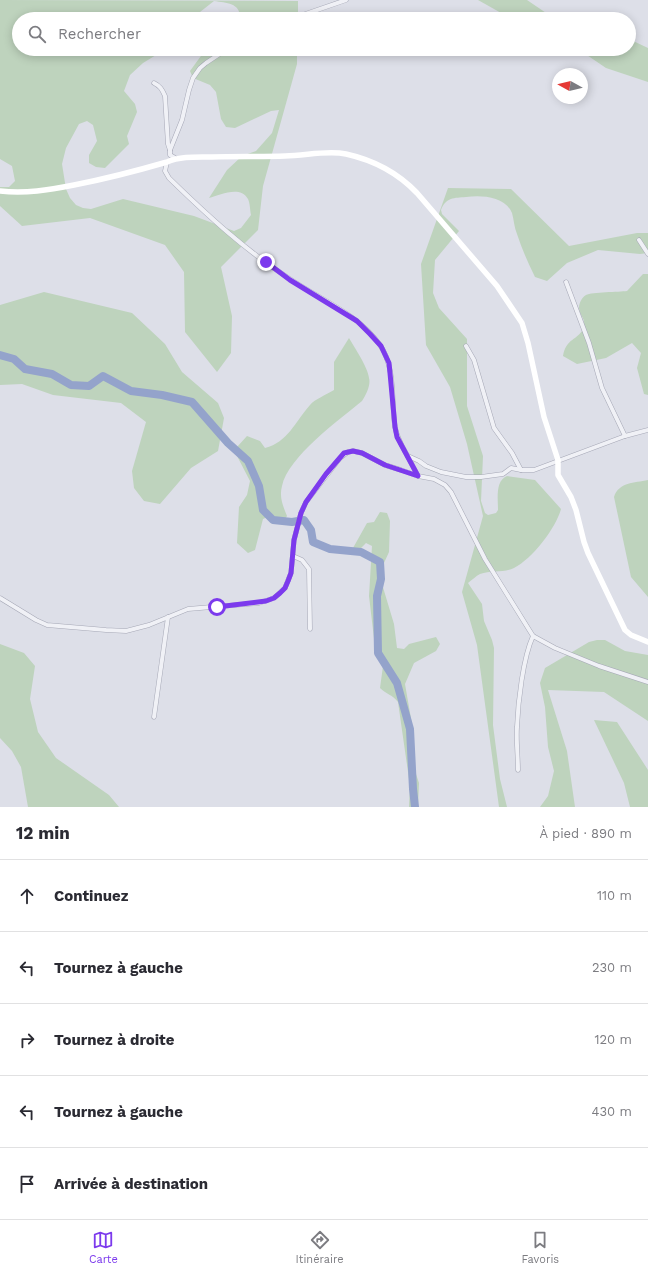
<!DOCTYPE html>
<html lang="fr">
<head>
<meta charset="utf-8">
<style>
  :root { --surface:#fff; --page:#f2f2f3; --text:#2b2b33; --muted:#7c7c81; --line:#e1e1e2; --accent:#7c3aed }
  body { margin:0; font-family:"Work Sans",sans-serif; background:var(--page); color:var(--text) }
  .compass { position:absolute; left:552px; top:68px; width:36px; height:36px; border-radius:50%; background:var(--surface); box-shadow:0 2px 10px #0003; rotate:278deg }
  .stop { position:absolute; width:12px; height:12px; margin:-9px; border:3px solid #7c3aed; border-radius:50%; background:#fff }
  .stop.end { background:#7c3aed; border-color:#fff; box-shadow:0 1px 4px #0008 }
  .list { margin:0; padding:0; list-style:none }
  h2 { display:flex; justify-content:space-between; align-items:center; height:52px; margin:0; padding:0 16px; font-size:17px }
  h2 small { font-size:13px; font-weight:400; color:var(--muted) }
  .list li { display:grid; grid-template-columns:26px 1fr auto; gap:12px; align-items:center; box-sizing:border-box; height:72px; padding:0 16px; border-top:1px solid var(--line) }
  .list b { display:block; font-size:15px; white-space:nowrap }
  .list em { font-size:13px; font-style:normal; color:var(--muted) }
  .icon { flex:none; width:22px; height:22px; fill:none; stroke:currentColor; stroke-width:2; stroke-linecap:round; stroke-linejoin:round }
  .map { position:relative; flex:none; width:648px; height:807px; overflow:hidden }
  .search { position:absolute; background:var(--surface); box-shadow:0 2px 10px #0003; left:12px; right:12px; top:12px; height:44px; display:flex; align-items:center; gap:10px; box-sizing:border-box; padding:0 14px; border-radius:22px; color:var(--muted); font-size:15px }
  .sheet { height:412px; background:var(--surface) }
  nav { display:flex; justify-content:space-around; align-items:center; box-sizing:border-box; height:56px; border-top:1px solid var(--line); background:var(--surface); font-size:11px; color:var(--muted) }
  nav a { display:grid; justify-items:center; gap:2px }
  nav .on { color:var(--accent) }
  .map>svg:first-child { display:block }
  .green { fill:#bed3bd }
  .lines { fill:none; stroke-linecap:round; stroke-linejoin:round }
  .river { stroke:#94a3cb; stroke-width:8 }
  .street-casing { stroke:#a6a8b6; stroke-width:5 }
  .street { stroke:#f0f1f6; stroke-width:4 }
  .secondary { stroke:#fff; stroke-width:5.5 }
  .route { stroke:#7c3aed; stroke-width:5 }
</style>
</head>
<body>
<div class="map">
<svg width="648" height="807" viewBox="0 0 648 807">
  <rect width="100%" height="100%" fill="#dddfe8"/>
  <g class="green">
    <path d="M0,0L298,1V19H240C241,3 227,3 214,1L200,12L195,19H19V49H166L143,63L130,75L124,91L135,104L137,112L127,136L129,144L105,168L96,167L89,163V155L97,141L93,125L87,121L79,124L66,148L62,164L66,189L70,198L76,205L83,208L91,209L123,199L194,216L234,231L241,228L251,215C250,210 250,203 248,199C240,185 220,195 209,198L227,170L242,156L256,151L272,133L279,110L271,111L235,128L226,127L221,119L216,92L210,85L193,78L190,71L206,49H297V64L263,186L258,230L221,267L232,316L231,353L217,372L185,332L184,272L165,245L90,218L22,226L0,206V187H9L15,181L12,166L0,159Z"/>
    <path d="M478,0H527L555,19H512Z"/>
    <path d="M629,39L648,48V82L606,68L578,49H629Z"/>
    <path d="M448,188L511,189L569,246L637,233H648V253L640,254L598,250L567,263L547,281L535,277C528,263 522,249 517,234C514,227 514,220 512,213C505,196 481,195 466,197C454,198 446,197 441,210L442,214L459,231L435,260L433,293L439,308L467,339V406L483,456L481,501L485,513L488,515L496,513L498,510C498,499 495,481 507,476L535,480L561,509C556,528 532,559 514,568C503,573 491,570 480,574C476,576 472,580 468,583L482,604L484,621L492,640L494,648L493,725L500,779L507,807H499L477,645L462,592L483,516L467,444L450,387L426,345L421,264Z"/>
    <path d="M643,274H648V395L644,394L637,368L641,353L632,343L606,358L577,364L563,356C566,338 578,340 583,329C587,319 580,317 579,308C579,303 582,297 586,295C592,292 619,292 627,291Z"/>
    <path d="M44,292L132,313L165,344L182,372L218,403L224,418L218,451L191,468L160,504L144,501L134,488L132,471L146,422L121,403L53,395L22,384L0,385V305Z"/>
    <path d="M349,338C354,347 368,367 369,378C371,385 366,395 362,401C339,420 288,457 282,486C279,497 283,506 287,516L283,523L270,516L263,519L255,550L248,553L237,543L239,507L247,495L250,481L236,454L237,447L247,436L260,441L265,448C288,442 295,422 310,405C315,399 326,395 334,390V362Z"/>
    <path d="M648,480V597L631,577L614,497C619,482 634,483 648,480Z"/>
    <path d="M380,512L387,513L390,521L389,552L379,574L394,624L397,648L404,649L409,644L436,637L440,644L436,651L414,663L405,684L413,730L412,762L419,783L418,807H409L410,786L398,702C393,695 386,694 380,688L383,666L375,647L369,596L372,546L366,543L360,549L353,548L367,523L374,522Z"/>
    <path d="M597,640H605L625,651L648,655V721L604,692L548,690L567,751L575,807H540L548,796L554,771L548,747L545,707L540,683L545,668L589,642Z"/>
    <path d="M0,644L24,653L35,666L30,699L38,732L56,758L109,795L119,807H28L21,767L12,751L0,738Z"/>
    <path d="M594,720L617,722L648,770V807H630L624,783Z"/>
  </g>
  <g class="lines">
    <path class="river" d="M0,355L14,359L25,369L52,374L71,385L89,386L103,376L131,391L162,395L192,402L228,443L248,461L259,486L263,510L273,520L292,522L304,520L311,530L313,542L330,549L361,552L380,562L381,579L377,596L378,653L397,683L410,729L413,789L415,807"/>
    <g class="street-casing">
      <g id="street">
        <path d="M291,19L346,0"/>
        <path d="M154,83C160,86 162,89 165,96L168,144L170,150"/>
        <path d="M175,158L170,155V150L182,120L189,90L193,78L200,68L206,63L227,49"/>
        <path d="M167,162L165,171L169,178C207,215 246,251 290,279C321,300 358,314 380,345C396,368 391,401 395,427C397,438 402,446 407,455C411,462 414,469 418,476"/>
        <path d="M639,240L648,254"/>
        <path d="M566,282L589,343L602,388L625,436"/>
        <path d="M466,346L474,360L494,428L512,453L521,470"/>
        <path d="M408,456L419,461L426,466L441,472L466,477H481L503,474L511,468L521,470H534L625,436L648,430"/>
        <path d="M293,556L302,560L309,569L310,629"/>
        <path d="M0,598L36,620L47,625L106,630L126,631L149,625L188,609L259,603L274,598L285,588L291,573L294,540L301,513L306,502L340,458L348,452L353,451L362,453L385,465L401,470L418,476L434,479L445,485L451,492L485,559L533,636L555,648L599,666L648,682"/>
        <path d="M154,717L168,617"/>
        <path d="M518,770C518,756 516,741 517,727C518,702 523,658 533,636"/>
      </g>
    </g>
    <use href="#street" class="street"/>
    <path class="secondary" d="M0,191C25,194 49,190 74,185C105,179 136,171 167,162C180,156 197,157 212,157C236,156 261,157 285,156C305,156 326,150 346,154C373,160 398,173 417,193L497,286L522,323L528,343L544,417L558,460V475L571,497L576,510L584,542L588,553L625,630L631,635L648,642"/>
  </g>
  <g class="lines">
    <path class="route" d="M217,607L266,601L274,598L280,593L285,588L288,581L291,573L294,540L301,513L306,502L326,474L344,453L353,451L362,453L385,465L418,476L397,437L395,427L390,373L389,363L381,346L370,334L357,321L290,280L266,262"/>
  </g>
</svg>
<svg class="compass" viewBox="-18 -18 36 36"><path d="M0-13l5 13h-10z" fill="#e53935"/><path d="M0 13l5-13h-10z" fill="#7c7c81"/></svg>
<div class="stop" style="left:217px;top:607px"></div>
<div class="stop end" style="left:266px;top:262px"></div>
<div class="search"><svg class="icon" aria-label="search" viewBox="0 0 24 24"><circle cx="10" cy="10" r="6"/><path d="M15 15l6 6"/></svg>Rechercher</div>
</div>
<section class="sheet">
<h2>12 min<small>À pied · 890 m</small></h2>
<ul class="list">
<li><svg class="icon" aria-label="ahead" viewBox="0 0 24 24"><path d="M12 20V5M6 11l6-6 6 6"/></svg><div><b>Continuez</b></div><em>110 m</em></li>
<li><svg class="icon" aria-label="left" viewBox="0 0 24 24"><path d="M17 20v-9H6M10 6l-5 5 5 5"/></svg><div><b>Tournez à gauche</b></div><em>230 m</em></li>
<li><svg class="icon" aria-label="right" viewBox="0 0 24 24"><path d="M7 20v-9h11M14 6l5 5-5 5"/></svg><div><b>Tournez à droite</b></div><em>120 m</em></li>
<li><svg class="icon" aria-label="left" viewBox="0 0 24 24"><path d="M17 20v-9H6M10 6l-5 5 5 5"/></svg><div><b>Tournez à gauche</b></div><em>430 m</em></li>
<li><svg class="icon" aria-label="arrive" viewBox="0 0 24 24"><path d="M6 21V4h12l-3 4 3 4H6"/></svg><div><b>Arrivée à destination</b></div></li>
</ul>
</section>
<nav>
<a class="on"><svg class="icon" aria-label="map" viewBox="0 0 24 24"><path d="M3 6l6-2 6 2 6-2v14l-6 2-6-2-6 2zM9 4v14M15 6v14"/></svg>Carte</a>
<a><svg class="icon" aria-label="directions" viewBox="0 0 24 24"><path d="M12 3l9 9-9 9-9-9zM9 14v-3h6M13 9l2 2-2 2"/></svg>Itinéraire</a>
<a><svg class="icon" aria-label="saved" viewBox="0 0 24 24"><path d="M7 4h10v16l-5-4-5 4z"/></svg>Favoris</a>
</nav>
</body>
</html>
